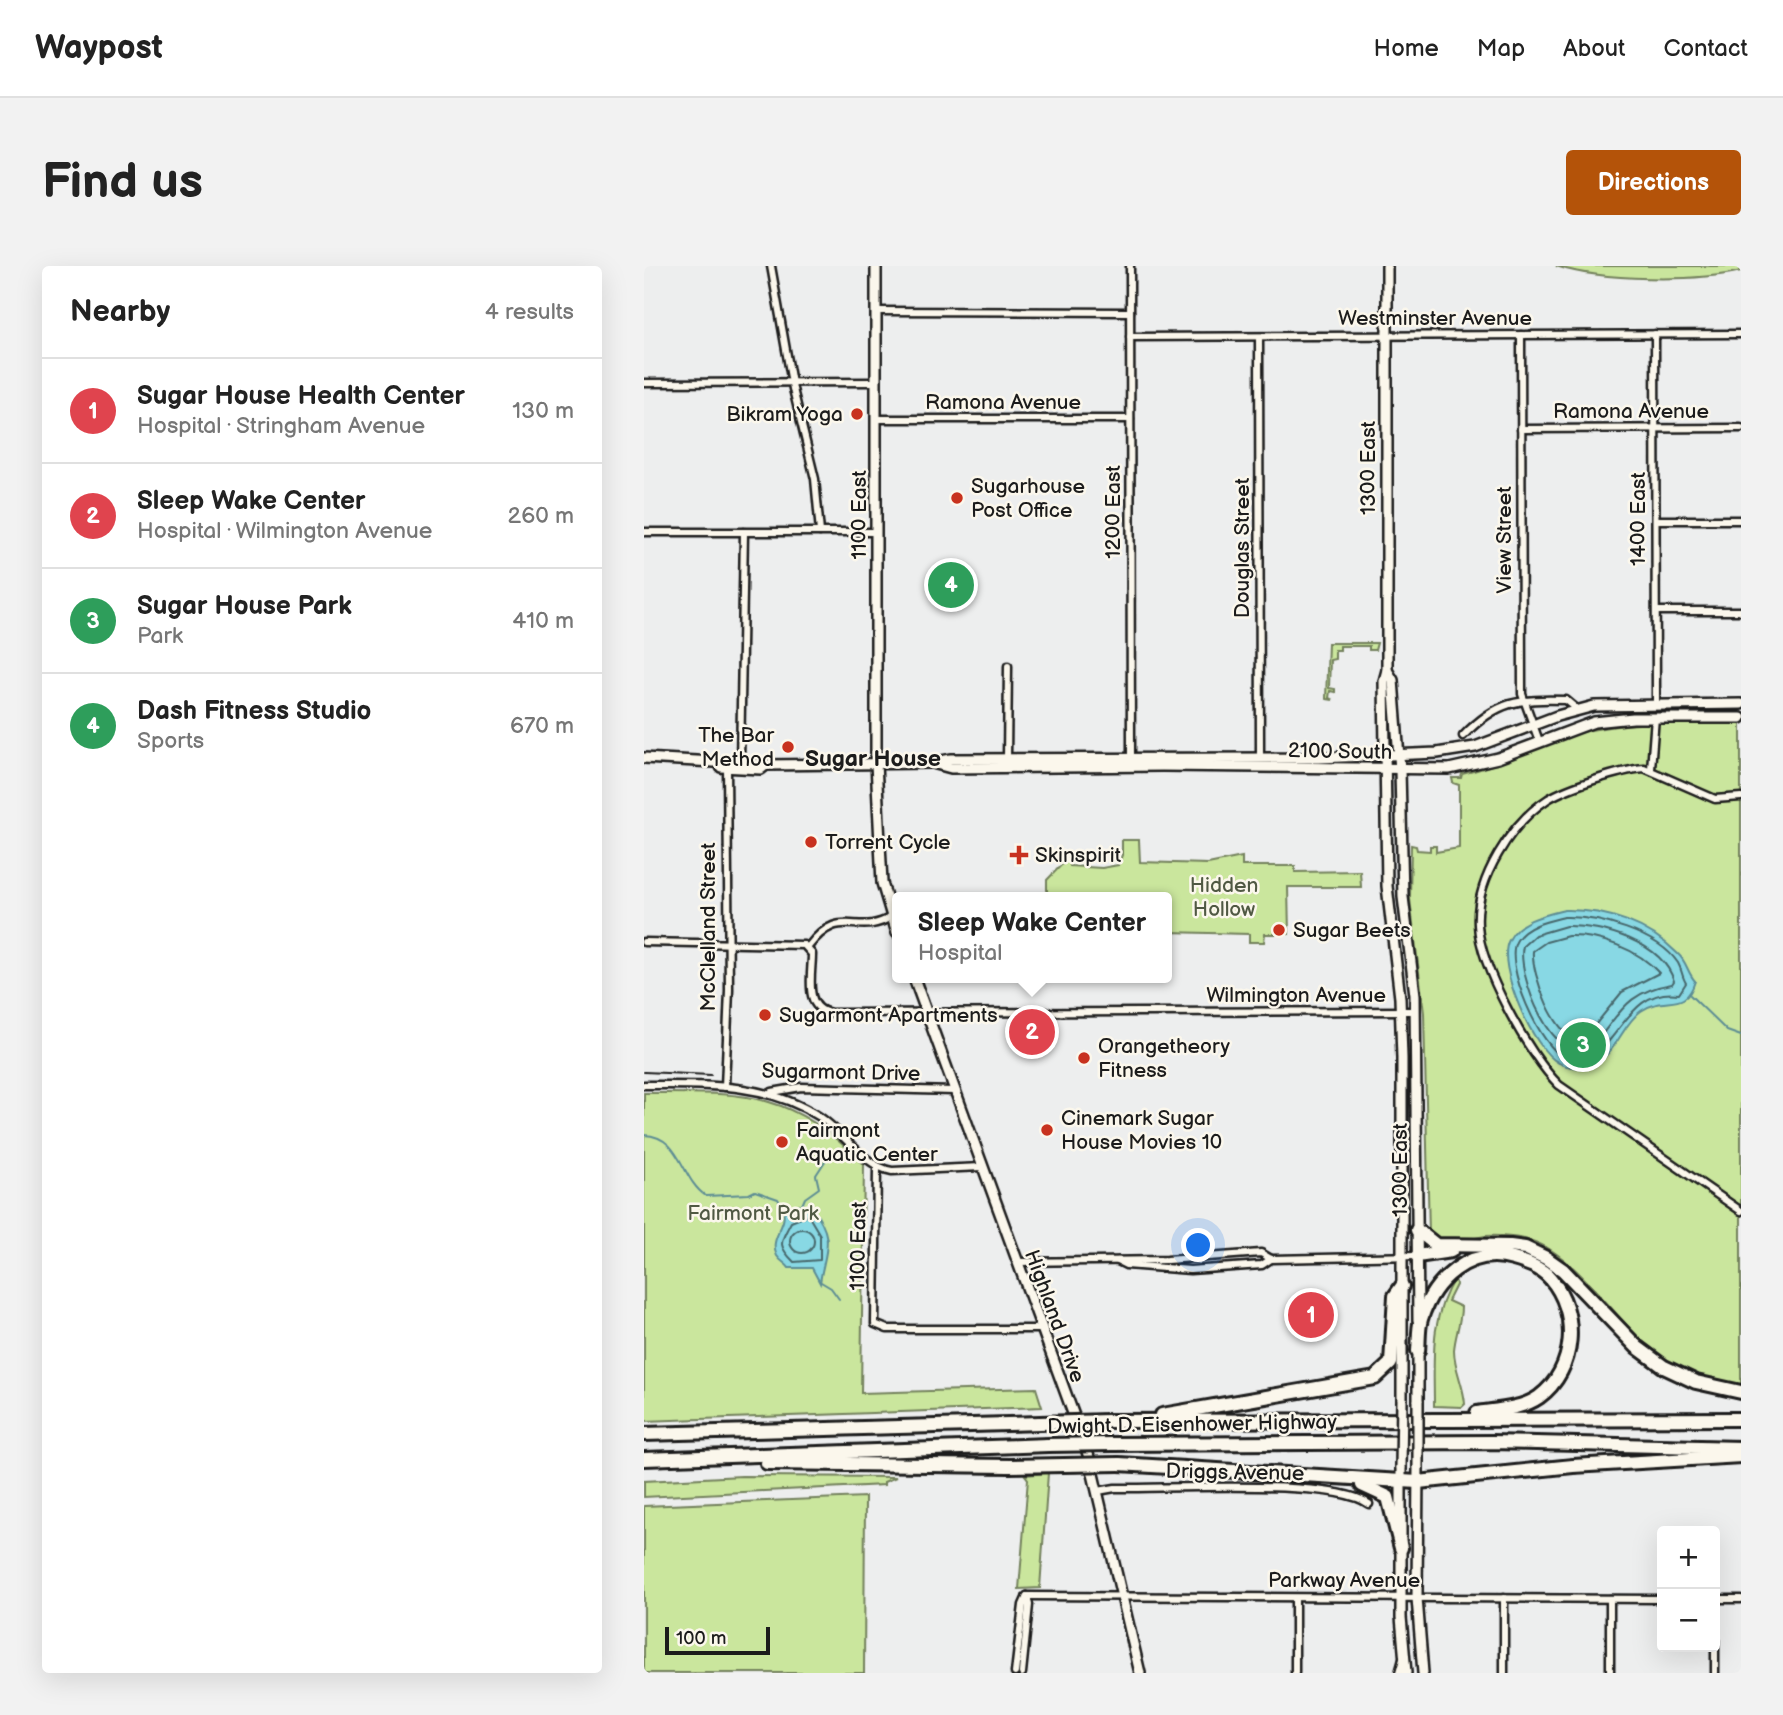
<!DOCTYPE html>
<html lang="en">
<head>
<meta charset="utf-8">
<style>
  :root { --surface:#fff; --page:#f2f2f2; --text:#222; --muted:#767676; --line:#e0e0e0; --accent:#b45309 }
  body { margin:0; font-family:"Balsamiq Sans",sans-serif; background:var(--page); color:var(--text) }
  .controls { position:absolute; right:21px; bottom:21px; display:grid; overflow:hidden; border-radius:7px; box-shadow:0 7px 28px #0002 }
  .controls button { width:63px; height:63px; display:grid; place-items:center; padding:0; border:0; border-bottom:2px solid var(--line); background:var(--surface); color:var(--text); font:35px sans-serif }
  .scale { position:absolute; left:21px; bottom:18px; width:105px; box-sizing:border-box; padding-left:7px; border:4px solid #1c1c1c; border-top:0; font-size:19px; line-height:24px; white-space:nowrap; color:#1c1c1c; -webkit-text-stroke:5px #fbf7ec; paint-order:stroke }
  .you { position:absolute; left:555px; top:980px; width:24px; height:24px; margin:-18px; border:5px solid #fff; border-radius:50%; background:#1a73e8; box-shadow:0 0 0 10px #1a73e833 }
  .badge { display:grid; place-items:center; width:46px; height:46px; border-radius:50%; background:var(--accent); color:#fff; font-size:23px; font-weight:700 }
  .pin { position:absolute; translate:-50% -50%; border:4px solid #fff; box-shadow:0 2px 7px #0006 }
  .popup { position:absolute; left:248px; top:626px; width:280px; height:91px; box-sizing:border-box; display:grid; place-content:center; border-radius:7px; background:var(--surface); filter:drop-shadow(0 2px 5px #0005); font-size:23px; white-space:nowrap; color:var(--muted) }
  .popup b { font-size:26px; color:var(--text) }
  .popup::after { content:''; position:absolute; left:50%; top:100%; margin-left:-14px; border:14px solid transparent; border-top-color:var(--surface) }
  .list { margin:0; padding:0; list-style:none }
  h2 { display:flex; justify-content:space-between; align-items:center; height:91px; margin:0; padding:0 28px; font-size:30px }
  h2 small { font-size:23px; font-weight:400; color:var(--muted) }
  .list li { display:grid; grid-template-columns:46px 1fr auto; gap:21px; align-items:center; box-sizing:border-box; height:105px; padding:0 28px; border-top:2px solid var(--line) }
  .list b { display:block; font-size:26px; white-space:nowrap }
  .list p { margin:0; font-size:23px; white-space:nowrap; color:var(--muted) }
  .list em { font-size:23px; font-style:normal; color:var(--muted) }
  .map { position:relative; flex:none; width:1097px; height:1407px; overflow:hidden; border-radius:7px }
  header { display:flex; align-items:center; gap:42px; box-sizing:border-box; height:98px; padding:0 35px; background:var(--surface); border-bottom:2px solid var(--line) }
  header strong { font-size:33px }
  nav { display:flex; gap:38px; margin-inline-start:auto; font-size:24px }
  .intro { display:flex; align-items:center; justify-content:space-between; box-sizing:border-box; height:168px; padding:0 42px }
  h1 { margin:0; font-size:49px }
  .button { padding:18px 32px; border-radius:7px; background:var(--accent); color:#fff; font-size:24px; font-weight:700 }
  main { display:flex; gap:42px; padding:0 42px }
  aside { flex:1; background:var(--surface); border-radius:7px; box-shadow:0 7px 28px #0002 }
  .map>svg:first-child { display:block }
  .green { fill:#cae69d; stroke:#73815c; stroke-width:2 }
  .water { fill:#88d8e4; stroke:#5d8d94; stroke-width:2 }
  .lines { fill:none; stroke-linecap:round; stroke-linejoin:round }
  .shore { stroke:#47676c; stroke-width:2 }
  .stream { stroke:#5d8d94; stroke-width:2 }
  .street-casing { stroke:#1c1c1c; stroke-width:11 }
  .secondary-casing { stroke:#1c1c1c; stroke-width:14 }
  .highway-casing { stroke:#1c1c1c; stroke-width:18 }
  .street { stroke:#fbf7ec; stroke-width:6 }
  .secondary { stroke:#fbf7ec; stroke-width:9 }
  .highway { stroke:#fbf7ec; stroke-width:12 }
  .tram { stroke:#1c1c1c; stroke-width:2 }
  .secondary-bridge-casing { stroke:#1c1c1c; stroke-width:14; stroke-linecap:butt }
  .highway-bridge-casing { stroke:#1c1c1c; stroke-width:18; stroke-linecap:butt }
  .secondary-bridge { stroke:#fbf7ec; stroke-width:9 }
  .highway-bridge { stroke:#fbf7ec; stroke-width:12 }
  .poi-dot { fill:#c8321e; stroke:#fbf7ec; stroke-width:2.5 }
  .labels { text-anchor:middle; stroke-width:5; stroke-linejoin:round; paint-order:stroke }
  .street-label { font-size:21px; fill:#1c1c1c; stroke:#fbf7ec }
  .poi-label { font-size:21px; fill:#1c1c1c; stroke:#fbf7ec; text-anchor:start }
  .park-label { font-size:21px; fill:#505943; stroke:#fbf7ec }
  .neighbourhood-label { font-size:23px; font-weight:bold; fill:#1c1c1c; stroke:#fbf7ec }
</style>
</head>
<body>
<header>
<strong>Waypost</strong>
<nav><a>Home</a><a>Map</a><a>About</a><a>Contact</a></nav>
</header>
<div class="intro"><h1>Find us</h1><a class="button">Directions</a></div>
<main>
<aside>
<h2>Nearby<small>4 results</small></h2>
<ul class="list">
<li><span class="badge" style="background:#e0444e">1</span><div><b>Sugar House Health Center</b><p>Hospital · Stringham Avenue</p></div><em>130 m</em></li>
<li><span class="badge" style="background:#e0444e">2</span><div><b>Sleep Wake Center</b><p>Hospital · Wilmington Avenue</p></div><em>260 m</em></li>
<li><span class="badge" style="background:#2e9e5b">3</span><div><b>Sugar House Park</b><p>Park</p></div><em>410 m</em></li>
<li><span class="badge" style="background:#2e9e5b">4</span><div><b>Dash Fitness Studio</b><p>Sports</p></div><em>670 m</em></li>
</ul>
</aside>
<div class="map">
<svg width="1097" height="1407" viewBox="0 0 1097 1407">
  <rect width="100%" height="100%" fill="#edeeee"/>
  <filter id="ink" filterUnits="userSpaceOnUse"><feTurbulence type="fractalNoise" baseFrequency=".0143" numOctaves="2"/><feDisplacementMap in="SourceGraphic" scale="14" xChannelSelector="R" yChannelSelector="G"/><feConvolveMatrix kernelMatrix="1 2 1 2 8 2 1 2 1" color-interpolation-filters="sRGB"/></filter>
  <g filter="url(#ink)">
    <g class="green">
      <path d="M912,0H1097V5C1051,16 957,15 912,0Z"/>
      <path d="M684,377H733L731,384H725V380H696V384H691V393L686,394L685,422L691,423V426L686,425L685,432L689,434L682,433Z"/>
      <path d="M1097,458V1125C1068,1118 1033,1105 1010,1086C975,1058 932,989 888,975C876,971 854,969 841,970C822,973 801,983 785,968L780,747L766,633L767,579L772,580L773,584L786,585V580H792V586L815,582V519L809,517L808,512H817L818,508C859,499 894,478 935,467C987,453 1044,458 1097,458Z"/>
      <path d="M478,574H495L496,596L564,598L598,591V600H651V606L716,605L717,621H644L645,668H621L620,676H605V668L523,666V631H403V614L425,591L426,600L458,602L474,599L478,589Z"/>
      <path d="M0,827C101,827 144,823 220,898L217,1127L392,1122L398,1141L0,1155Z"/>
      <path d="M811,1011L812,1019L804,1035L817,1041C817,1056 811,1070 810,1084C810,1103 820,1120 821,1138L818,1141L790,1140C790,1093 785,1053 811,1011Z"/>
      <path d="M404,1207L396,1322L375,1323L384,1213L381,1209Z"/>
      <path d="M98,1210L252,1211L240,1216V1219L0,1231V1215Z"/>
      <path d="M221,1231L220,1407H0V1240Z"/>
    </g>
    <g class="water">
      <path d="M920,644C961,643 1005,658 1034,688C1043,696 1043,706 1051,715C1041,748 1021,728 997,745C977,759 972,791 946,799C937,803 924,802 915,797C890,785 851,699 865,674C875,654 900,649 920,644Z"/>
      <path d="M156,939L168,942C193,974 180,986 176,1017L168,1002H145C142,997 137,996 133,990C124,972 144,960 139,944L152,947Z"/>
    </g>
    <g class="lines">
      <g class="shore">
        <path d="M920,651C954,650 1014,667 1034,697C1038,704 1038,711 1042,717L1035,728C975,719 972,808 922,792C897,785 858,696 873,674C883,659 904,655 920,651Z"/>
        <path d="M922,660C958,659 1018,676 1030,715L1028,718C981,726 976,748 948,781C910,805 872,708 879,680L891,669Z"/>
        <path d="M924,670C955,669 994,683 1015,707L978,726L938,775C912,775 887,708 889,685L902,676Z"/>
        <path d="M164,949L176,969V994L150,996C133,979 136,977 147,956Z"/>
        <circle cx="158" cy="975" r="12"/>
      </g>
      <g class="stream">
        <path d="M1046,729L1083,765L1097,770"/>
        <path d="M0,869C38,870 36,913 62,930L105,928L111,925L134,933L140,943"/>
        <path d="M158,939L161,932L175,922L172,909L187,886"/>
        <path d="M177,1016L187,1022L195,1033"/>
      </g>
      <g class="street-casing">
        <g id="street">
          <path d="M127,0L149,123L171,213L176,266"/>
          <path d="M486,0L487,493"/>
          <path d="M232,45L486,46"/>
          <path d="M1011,68L1012,437"/>
          <path d="M877,69L878,428L895,475"/>
          <path d="M486,71L1097,68"/>
          <path d="M615,71L616,492"/>
          <path d="M0,117L232,116"/>
          <path d="M232,153H486"/>
          <path d="M877,163L1097,162"/>
          <path d="M1012,254H1097"/>
          <path d="M0,266H232"/>
          <path d="M1012,345H1097"/>
          <path d="M819,470C854,434 874,433 922,434L934,444"/>
          <path d="M363,493L364,400"/>
          <path d="M96,496L100,266"/>
          <path d="M1007,503L1011,451"/>
          <path d="M1097,531L1071,533L1000,502C977,504 924,521 904,533C867,557 831,614 834,659C836,701 885,790 915,819L1097,945"/>
          <path d="M0,676L160,679L168,688C168,709 159,743 187,747L771,745"/>
          <path d="M164,681C197,638 212,672 247,651"/>
          <path d="M0,819C62,819 123,816 176,851C200,867 220,900 248,905L338,901"/>
          <path d="M81,821L85,724L83,502"/>
          <path d="M128,826L157,821L310,825"/>
          <path d="M233,902L231,1058L243,1063H397"/>
          <path d="M474,995L482,999L546,1004L618,999L627,993"/>
          <path d="M373,996L523,994L617,987L627,993L773,990"/>
          <path d="M454,1225L471,1222C523,1223 690,1212 725,1238"/>
          <path d="M383,1330L1018,1333"/>
          <path d="M651,1332V1407"/>
          <path d="M860,1332V1407"/>
          <path d="M966,1333V1407"/>
          <path d="M1071,1333V1407"/>
          <path d="M1071,1333H1097"/>
          <path d="M371,1407L379,1339L383,1330"/>
          <path d="M378,1407L385,1339L383,1330"/>
          <path d="M755,1407L759,1393"/>
        </g>
      </g>
      <g class="secondary-casing">
        <g id="secondary">
          <path d="M232,0V497L238,617L253,667"/>
          <path d="M743,0V404L740,415L743,620L756,732L758,792V1134"/>
          <path d="M743,404L749,414L756,504L759,631L771,729L774,1054"/>
          <path d="M0,492L122,499L287,497L307,493L675,492L793,487L831,481L913,450L950,440L1097,438"/>
          <path d="M292,498L307,502L518,500L805,503L854,492L950,456L989,452H1097"/>
          <path d="M77,501L117,503L122,499"/>
          <path d="M270,712L445,1191L496,1407"/>
          <path d="M774,1079V1135"/>
          <path d="M757,1201V1351L762,1407"/>
          <path d="M774,1201L773,1332L779,1407"/>
        </g>
      </g>
      <g class="highway-casing">
        <g id="highway">
          <path d="M773,964L792,979L866,980L881,982L902,992L919,1004L993,1081L1020,1101L1052,1116L1097,1126"/>
          <path d="M773,990L807,985"/>
          <path d="M774,1085C775,1075 774,1063 777,1053C789,1014 826,980 869,993C883,997 896,1001 906,1012C936,1046 932,1104 895,1131C878,1143 853,1144 833,1147"/>
          <path d="M518,1149L731,1112L747,1097L751,1030L758,1020"/>
          <path d="M463,1155L1097,1153"/>
          <path d="M0,1168L396,1157"/>
          <path d="M468,1178L848,1176L1097,1182"/>
          <path d="M0,1193L404,1179"/>
          <path d="M123,1197L365,1200"/>
          <path d="M475,1198L774,1216L929,1200L1097,1190"/>
          <path d="M718,1219L744,1231L757,1282"/>
        </g>
      </g>
      <use href="#street" class="street"/>
      <use href="#secondary" class="secondary"/>
      <use href="#highway" class="highway"/>
      <path class="tram" d="M0,806L67,809"/>
      <g class="secondary-bridge-casing">
        <g id="secondary-bridge">
          <path d="M757,1201L758,1134"/>
          <path d="M774,1201V1135"/>
        </g>
      </g>
      <g class="highway-bridge-casing">
        <g id="highway-bridge">
          <path d="M396,1157L463,1155"/>
          <path d="M404,1179L468,1178"/>
          <path d="M365,1200L475,1198"/>
        </g>
      </g>
      <use href="#secondary-bridge" class="secondary-bridge"/>
      <use href="#highway-bridge" class="highway-bridge"/>
    </g>
  </g>
  <g class="poi-dot">
    <circle cx="213" cy="148" r="7"/>
    <circle cx="313" cy="232" r="7"/>
    <circle cx="144" cy="481" r="7"/>
    <circle cx="167" cy="576" r="7"/>
    <path d="M371.5 578.5h7v7h7v7h-7v7h-7v-7h-7v-7h7z"/>
    <circle cx="635" cy="664" r="7"/>
    <circle cx="121" cy="749" r="7"/>
    <circle cx="440" cy="792" r="7"/>
    <circle cx="403" cy="864" r="7"/>
    <circle cx="138" cy="876" r="7"/>
  </g>
  <g class="labels">
    <g class="street-label">
      <text x="791" y="59">Westminster Avenue</text>
      <text x="359" y="143">Ramona Avenue</text>
      <text x="987" y="152">Ramona Avenue</text>
      <text transform="translate(724 202) rotate(-90)" y="7">1300 East</text>
      <text transform="translate(469 246) rotate(-90)" y="7">1200 East</text>
      <text transform="translate(215 249) rotate(-90)" y="7">1100 East</text>
      <text transform="translate(994 253) rotate(-90)" y="7">1400 East</text>
      <text transform="translate(860 274) rotate(-90)" y="7">View Street</text>
      <text transform="translate(598 282) rotate(-90)" y="7">Douglas Street</text>
      <text transform="translate(696 485) rotate(1)" y="7">2100 South</text>
      <text transform="translate(64 661) rotate(-90)" y="7">McClelland Street</text>
      <text x="652" y="736">Wilmington Avenue</text>
      <text transform="translate(197 806) rotate(1)" y="7">Sugarmont Drive</text>
      <text transform="translate(756 904) rotate(-90)" y="7">1300 East</text>
      <text transform="translate(214 980) rotate(-89)" y="7">1100 East</text>
      <text transform="translate(411 1050) rotate(70)" y="7">Highland Drive</text>
      <text transform="translate(548 1158) rotate(-1)" y="7">Dwight D. Eisenhower Highway</text>
      <text transform="translate(591 1206) rotate(1)" y="7">Driggs Avenue</text>
      <text x="700" y="1321">Parkway Avenue</text>
    </g>
    <g class="poi-label">
      <text x="199" y="155" text-anchor="end">Bikram Yoga</text>
      <text x="327" y="227">Sugarhouse<tspan x="327" dy="24">Post Office</tspan></text>
      <text x="130" y="476" text-anchor="end">The Bar<tspan x="130" dy="24">Method</tspan></text>
      <text x="181" y="583">Torrent Cycle</text>
      <text x="391" y="596">Skinspirit</text>
      <text x="649" y="671">Sugar Beets</text>
      <text x="135" y="756">Sugarmont Apartments</text>
      <text x="454" y="787">Orangetheory<tspan x="454" dy="24">Fitness</tspan></text>
      <text x="417" y="859">Cinemark Sugar<tspan x="417" dy="24">House Movies 10</tspan></text>
      <text x="152" y="871">Fairmont<tspan x="152" dy="24">Aquatic Center</tspan></text>
    </g>
    <g class="park-label">
      <text x="580" y="626">Hidden<tspan x="580" dy="24">Hollow</tspan></text>
      <text x="109" y="954">Fairmont Park</text>
    </g>
    <g class="neighbourhood-label">
      <text x="229" y="500">Sugar House</text>
    </g>
  </g>
</svg>
<div class="controls">
<button>+</button>
<button>−</button>
</div>
<div class="scale">100 m</div>
<div class="you"></div>
<div class="pin badge" style="left:667px;top:1049px;background:#e0444e">1</div>
<div class="pin badge" style="left:388px;top:766px;background:#e0444e">2</div>
<div class="popup"><b>Sleep Wake Center</b>Hospital</div>
<div class="pin badge" style="left:939px;top:779px;background:#2e9e5b">3</div>
<div class="pin badge" style="left:307px;top:319px;background:#2e9e5b">4</div>
</div>
</main>
</body>
</html>
